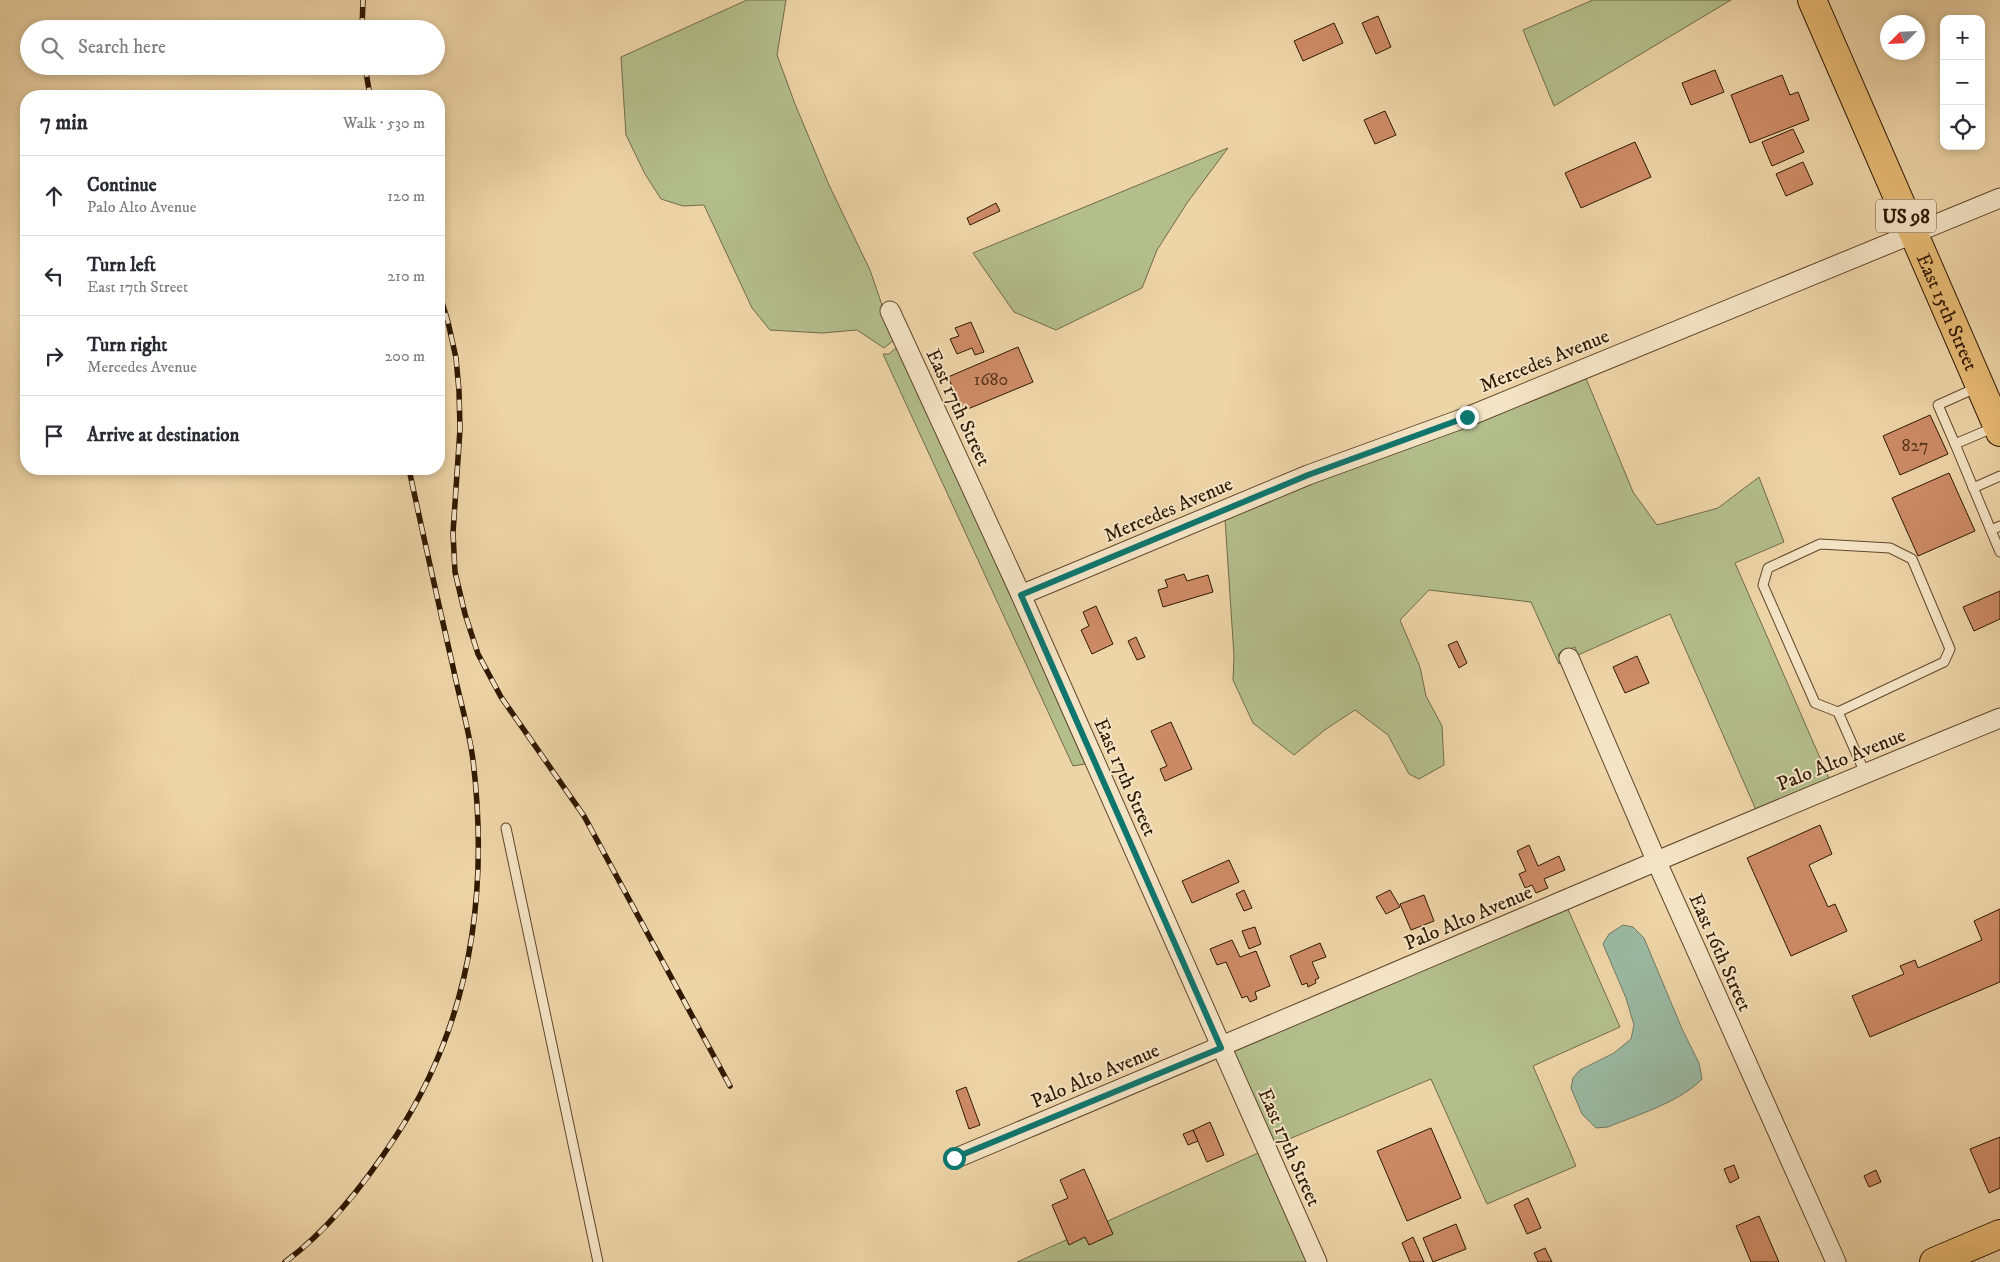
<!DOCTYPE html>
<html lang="en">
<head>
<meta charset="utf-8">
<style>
  :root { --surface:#fff; --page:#f7f7f7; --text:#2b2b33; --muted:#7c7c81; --line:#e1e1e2 }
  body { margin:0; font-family:"IM FELL DW Pica",serif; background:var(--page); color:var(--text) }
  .controls { position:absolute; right:15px; top:15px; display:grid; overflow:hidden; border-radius:10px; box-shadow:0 2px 8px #0003 }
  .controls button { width:45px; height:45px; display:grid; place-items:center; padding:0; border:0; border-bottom:1px solid var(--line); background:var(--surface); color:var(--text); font:25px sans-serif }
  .compass { position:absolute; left:1880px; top:15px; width:45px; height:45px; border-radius:50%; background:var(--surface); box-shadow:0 2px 8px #0003; rotate:246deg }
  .stop { position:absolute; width:15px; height:15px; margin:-11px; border:4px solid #0f766e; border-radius:50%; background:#fff }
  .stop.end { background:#0f766e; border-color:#fff; box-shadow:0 1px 5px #0008 }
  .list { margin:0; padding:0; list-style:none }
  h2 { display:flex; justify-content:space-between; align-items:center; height:65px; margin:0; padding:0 20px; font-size:21px }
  h2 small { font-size:16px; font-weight:400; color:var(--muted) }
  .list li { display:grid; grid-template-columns:32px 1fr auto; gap:15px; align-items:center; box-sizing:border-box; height:80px; padding:0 20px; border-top:1px solid var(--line) }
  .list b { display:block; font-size:19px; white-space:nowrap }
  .list p { margin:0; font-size:16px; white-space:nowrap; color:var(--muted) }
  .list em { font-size:16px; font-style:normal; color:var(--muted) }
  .icon { flex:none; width:28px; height:28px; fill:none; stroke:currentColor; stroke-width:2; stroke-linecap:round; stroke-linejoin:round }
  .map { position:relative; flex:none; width:2000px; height:1262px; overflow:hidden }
  .search { position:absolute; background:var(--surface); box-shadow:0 2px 8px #0003; left:20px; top:20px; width:425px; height:55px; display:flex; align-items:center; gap:12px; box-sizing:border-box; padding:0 18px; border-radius:28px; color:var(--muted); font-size:19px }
  .panel { position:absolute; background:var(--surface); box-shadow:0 2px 8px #0003; left:20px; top:90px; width:425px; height:385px; border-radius:20px }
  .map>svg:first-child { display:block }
  .green { fill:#b3be8c; stroke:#726b46 }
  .water { fill:#9bb9a3; stroke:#707962 }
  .building { fill:#cd8b66; stroke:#301800 }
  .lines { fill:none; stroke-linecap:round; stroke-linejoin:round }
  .service-casing { stroke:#60472a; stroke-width:11 }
  .minor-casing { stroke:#60472a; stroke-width:21 }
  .primary-casing { stroke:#301800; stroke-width:30 }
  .service { stroke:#f4e4c6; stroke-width:9 }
  .minor { stroke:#f4e4c6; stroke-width:19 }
  .primary { stroke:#e7ba74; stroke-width:28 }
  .rail-casing { stroke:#301800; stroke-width:5.5 }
  .rail { stroke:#f4e4c6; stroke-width:4; stroke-dasharray:11; stroke-linecap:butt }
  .route { stroke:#0f766e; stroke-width:6 }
  .labels { text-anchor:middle; stroke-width:4; stroke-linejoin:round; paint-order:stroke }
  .number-label { font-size:18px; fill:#57351a }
  .shield { fill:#f4e4c6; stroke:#6b553b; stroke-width:1 }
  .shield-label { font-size:19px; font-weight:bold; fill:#301800 }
  .street-label { font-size:20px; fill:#301800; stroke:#f4e4c6 }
</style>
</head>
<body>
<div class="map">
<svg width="2000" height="1262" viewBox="0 0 2000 1262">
  <rect width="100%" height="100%" fill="#eed5a8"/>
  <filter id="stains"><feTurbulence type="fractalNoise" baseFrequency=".004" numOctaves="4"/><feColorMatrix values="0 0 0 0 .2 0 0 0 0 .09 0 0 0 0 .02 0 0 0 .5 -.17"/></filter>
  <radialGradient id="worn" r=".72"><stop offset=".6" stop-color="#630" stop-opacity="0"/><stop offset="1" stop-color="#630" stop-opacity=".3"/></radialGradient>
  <g class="green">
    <path d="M747,0H786L777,55L795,104L829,185L870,270L894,340L884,348L857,330L822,333L770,330L752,308L704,205L683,206L661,199L645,174L626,135L621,57Z"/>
    <path d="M1593,0H1731L1554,106L1523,30Z"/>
    <path d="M1228,148L1187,203L1157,250L1142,288L1056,330L1014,312L973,253Z"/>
    <path d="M897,347L1012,599L1085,764L1073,766L883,354H889Z"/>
    <path d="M1585,376L1633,492L1657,525L1718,508L1759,477L1784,542L1735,563L1831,783L1756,810L1670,614L1578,655L1575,647L1558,654L1561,663L1559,664L1531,602L1429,590L1400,620L1420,667L1426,696L1442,726L1444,765L1419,779L1409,774L1388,735L1355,710L1326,729L1294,755L1253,723L1233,680L1234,656L1225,519L1311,483Z"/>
    <path d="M1567,907L1620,1027L1533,1066L1576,1166L1487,1204L1431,1079L1275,1145L1233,1051Z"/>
    <path d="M1258,1153L1307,1262H1017L1035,1254Z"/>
  </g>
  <path class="water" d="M1623,925L1633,927L1644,938L1683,1031L1699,1063L1702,1079C1680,1102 1637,1115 1608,1127L1596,1128L1582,1114L1571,1088L1573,1078L1580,1070L1614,1053L1631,1039L1634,1025L1626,998L1603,944L1609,934Z"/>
  <g class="building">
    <path d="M1378,16L1391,47L1376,54L1362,23Z"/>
    <path d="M1334,23L1343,43L1303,61L1294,41Z"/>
    <path d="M1715,70L1724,92L1691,105L1682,83Z"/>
    <path d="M1782,75L1790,95L1798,92L1809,120L1750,143L1731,95Z"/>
    <path d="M1385,111L1396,135L1375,144L1364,120Z"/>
    <path d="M1793,129L1804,152L1772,166L1762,142Z"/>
    <path d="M1635,142L1651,177L1581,208L1565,173Z"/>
    <path d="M1803,162L1813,184L1786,196L1776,174Z"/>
    <path d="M996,203L1000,211L970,225L967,218Z"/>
    <path d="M971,322L984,352L975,355L972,348L957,354L950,339L959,336L955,328Z"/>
    <path d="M1018,347L1033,382L963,411L948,377Z"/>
    <path d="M1930,415L1948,454L1900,475L1883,436Z"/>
    <path d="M1949,473L1975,531L1918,556L1892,498Z"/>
    <path d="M1184,574L1187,581L1208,575L1213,592L1163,607L1158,590L1168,587L1165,580Z"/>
    <path d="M2000,591V619L1974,631L1963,607Z"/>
    <path d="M1096,606L1113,644L1092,654L1081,630L1089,626L1083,612Z"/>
    <path d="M1136,637L1145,657L1137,660L1128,641Z"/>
    <path d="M1457,641L1467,663L1459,668L1448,645Z"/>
    <path d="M1637,656L1649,683L1625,693L1613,667Z"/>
    <path d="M1171,722L1192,769L1165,781L1160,769L1167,766L1151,731Z"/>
    <path d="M1820,825L1832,854L1809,865L1828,907L1835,904L1847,931L1791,956L1747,858Z"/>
    <path d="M1529,845L1538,866L1559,856L1565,870L1544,879L1548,888L1536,893L1532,885L1525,888L1519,874L1526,871L1517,851Z"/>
    <path d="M1229,860L1239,882L1192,903L1182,881Z"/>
    <path d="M1244,890L1252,908L1244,911L1236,894Z"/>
    <path d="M1390,890L1400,907L1386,914L1376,897Z"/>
    <path d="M1424,895L1434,921L1411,930L1400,904Z"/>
    <path d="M2000,909V982L1870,1037L1852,996L1904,974L1900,966L1915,960L1918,968L1982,940L1974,921Z"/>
    <path d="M1255,927L1261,944L1249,949L1242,931Z"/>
    <path d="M1232,940L1240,957L1256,951L1270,986L1255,992L1257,999L1250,1002L1247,996L1242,998L1226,962L1217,965L1210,949Z"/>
    <path d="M1320,943L1326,957L1312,962L1319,978L1315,980L1316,983L1308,987L1307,983L1302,985L1290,956Z"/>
    <path d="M966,1087L980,1125L969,1129L956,1091Z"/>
    <path d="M1210,1122L1224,1155L1207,1162L1193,1130Z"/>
    <path d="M1431,1128L1461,1198L1407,1221L1377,1151Z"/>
    <path d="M1193,1130L1198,1141L1188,1145L1183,1134Z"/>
    <path d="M2000,1137V1188L1989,1193L1970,1149Z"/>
    <path d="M1734,1165L1739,1178L1730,1183L1724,1169Z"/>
    <path d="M1084,1169L1113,1234L1089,1245L1085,1237L1069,1245L1052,1205L1068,1198L1060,1180Z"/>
    <path d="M1876,1170L1881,1182L1869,1187L1864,1176Z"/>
    <path d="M1528,1198L1541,1228L1527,1234L1514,1205Z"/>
    <path d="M1759,1216L1779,1262H1751L1736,1226Z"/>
    <path d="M1456,1224L1466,1249L1433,1262L1423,1238Z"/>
    <path d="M1413,1237L1424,1262H1410L1402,1243Z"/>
    <path d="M1545,1248L1552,1262H1538L1534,1253Z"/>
  </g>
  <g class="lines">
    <g class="service-casing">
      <g id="service">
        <path d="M1995,427L1955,444L2000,552"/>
        <path d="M1955,444L1938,405L1978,387"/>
        <path d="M1973,488L2000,476"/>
        <path d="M1991,530L2000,526"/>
        <path d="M1838,712L1815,703L1763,585L1768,568L1820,544L1890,548L1912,559L1950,649L1944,662L1838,712L1865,773"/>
        <path d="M506,828L598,1262"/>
      </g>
    </g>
    <g class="minor-casing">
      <g id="minor">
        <path d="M890,311L1021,595L1317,1262"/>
        <path d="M1021,595L1308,475L1467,417L2000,198"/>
        <path d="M1569,658L1656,860L1836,1262"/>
        <path d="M954,1159C1303,1013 1650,861 2000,718"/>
      </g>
    </g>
    <g class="primary-casing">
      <g id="primary">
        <path id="s1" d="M1812,0L2000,432"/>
        <path d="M1934,1262L2000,1234"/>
      </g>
    </g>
    <use href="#service" class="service"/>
    <use href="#minor" class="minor"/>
    <use href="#primary" class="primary"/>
    <g class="rail-casing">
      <g id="rail">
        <path d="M362,29L363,0"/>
        <path d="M365,66L370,96"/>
        <path d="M439,292L448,322L456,358L459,391L460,429L453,533L455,572L465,614L478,654L501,697L584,816L730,1086"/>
        <path d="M285,1262C330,1229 366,1182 396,1136C471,1022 489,893 473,760C469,729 459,697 453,667C438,601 423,535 409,469"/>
      </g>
    </g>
    <use href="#rail" class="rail"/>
  </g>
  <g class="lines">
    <path class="route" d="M954,1158L1221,1048L1021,595L1308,475L1467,417"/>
  </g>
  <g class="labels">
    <g class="number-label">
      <text x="991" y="385">1680</text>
      <text x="1915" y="451">827</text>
    </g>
    <rect class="shield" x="1876" y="199.5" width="60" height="33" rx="4"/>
    <g class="shield-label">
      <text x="1906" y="223">US 98</text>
    </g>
    <g class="street-label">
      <text dy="7" stroke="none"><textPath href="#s1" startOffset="340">East 15th Street</textPath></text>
      <text transform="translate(1544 360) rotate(-22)" y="7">Mercedes Avenue</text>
      <text transform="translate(959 407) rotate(65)" y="7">East 17th Street</text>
      <text transform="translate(1168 509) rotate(-23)" y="7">Mercedes Avenue</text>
      <text transform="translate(1841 759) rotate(-22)" y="7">Palo Alto Avenue</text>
      <text transform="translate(1126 777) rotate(66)" y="7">East 17th Street</text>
      <text transform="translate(1468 917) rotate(-23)" y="7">Palo Alto Avenue</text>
      <text transform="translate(1721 952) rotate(66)" y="7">East 16th Street</text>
      <text transform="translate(1095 1075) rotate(-23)" y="7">Palo Alto Avenue</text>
      <text transform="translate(1290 1147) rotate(66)" y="7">East 17th Street</text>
    </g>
  </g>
  <rect width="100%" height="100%" filter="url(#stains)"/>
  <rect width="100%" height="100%" fill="url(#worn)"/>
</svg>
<div class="controls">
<button>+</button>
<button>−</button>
<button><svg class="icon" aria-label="locate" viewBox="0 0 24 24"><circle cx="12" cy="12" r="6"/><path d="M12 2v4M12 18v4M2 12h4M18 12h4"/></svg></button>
</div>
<svg class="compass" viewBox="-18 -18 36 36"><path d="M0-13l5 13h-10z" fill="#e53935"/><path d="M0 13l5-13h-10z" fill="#7c7c81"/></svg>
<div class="stop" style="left:954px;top:1158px"></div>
<div class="stop end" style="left:1467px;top:417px"></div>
<div class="search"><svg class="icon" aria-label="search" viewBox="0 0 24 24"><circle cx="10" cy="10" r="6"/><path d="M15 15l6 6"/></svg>Search here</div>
<section class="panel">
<h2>7 min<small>Walk · 530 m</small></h2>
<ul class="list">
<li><svg class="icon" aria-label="ahead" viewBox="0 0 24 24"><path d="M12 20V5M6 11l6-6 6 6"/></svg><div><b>Continue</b><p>Palo Alto Avenue</p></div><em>120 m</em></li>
<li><svg class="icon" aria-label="left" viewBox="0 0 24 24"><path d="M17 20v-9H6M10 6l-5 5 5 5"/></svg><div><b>Turn left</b><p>East 17th Street</p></div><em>210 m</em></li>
<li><svg class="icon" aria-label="right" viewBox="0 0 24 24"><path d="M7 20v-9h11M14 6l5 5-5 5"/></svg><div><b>Turn right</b><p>Mercedes Avenue</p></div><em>200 m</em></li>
<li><svg class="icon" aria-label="arrive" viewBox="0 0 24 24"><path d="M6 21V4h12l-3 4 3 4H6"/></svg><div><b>Arrive at destination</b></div></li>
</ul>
</section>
</div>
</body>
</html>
